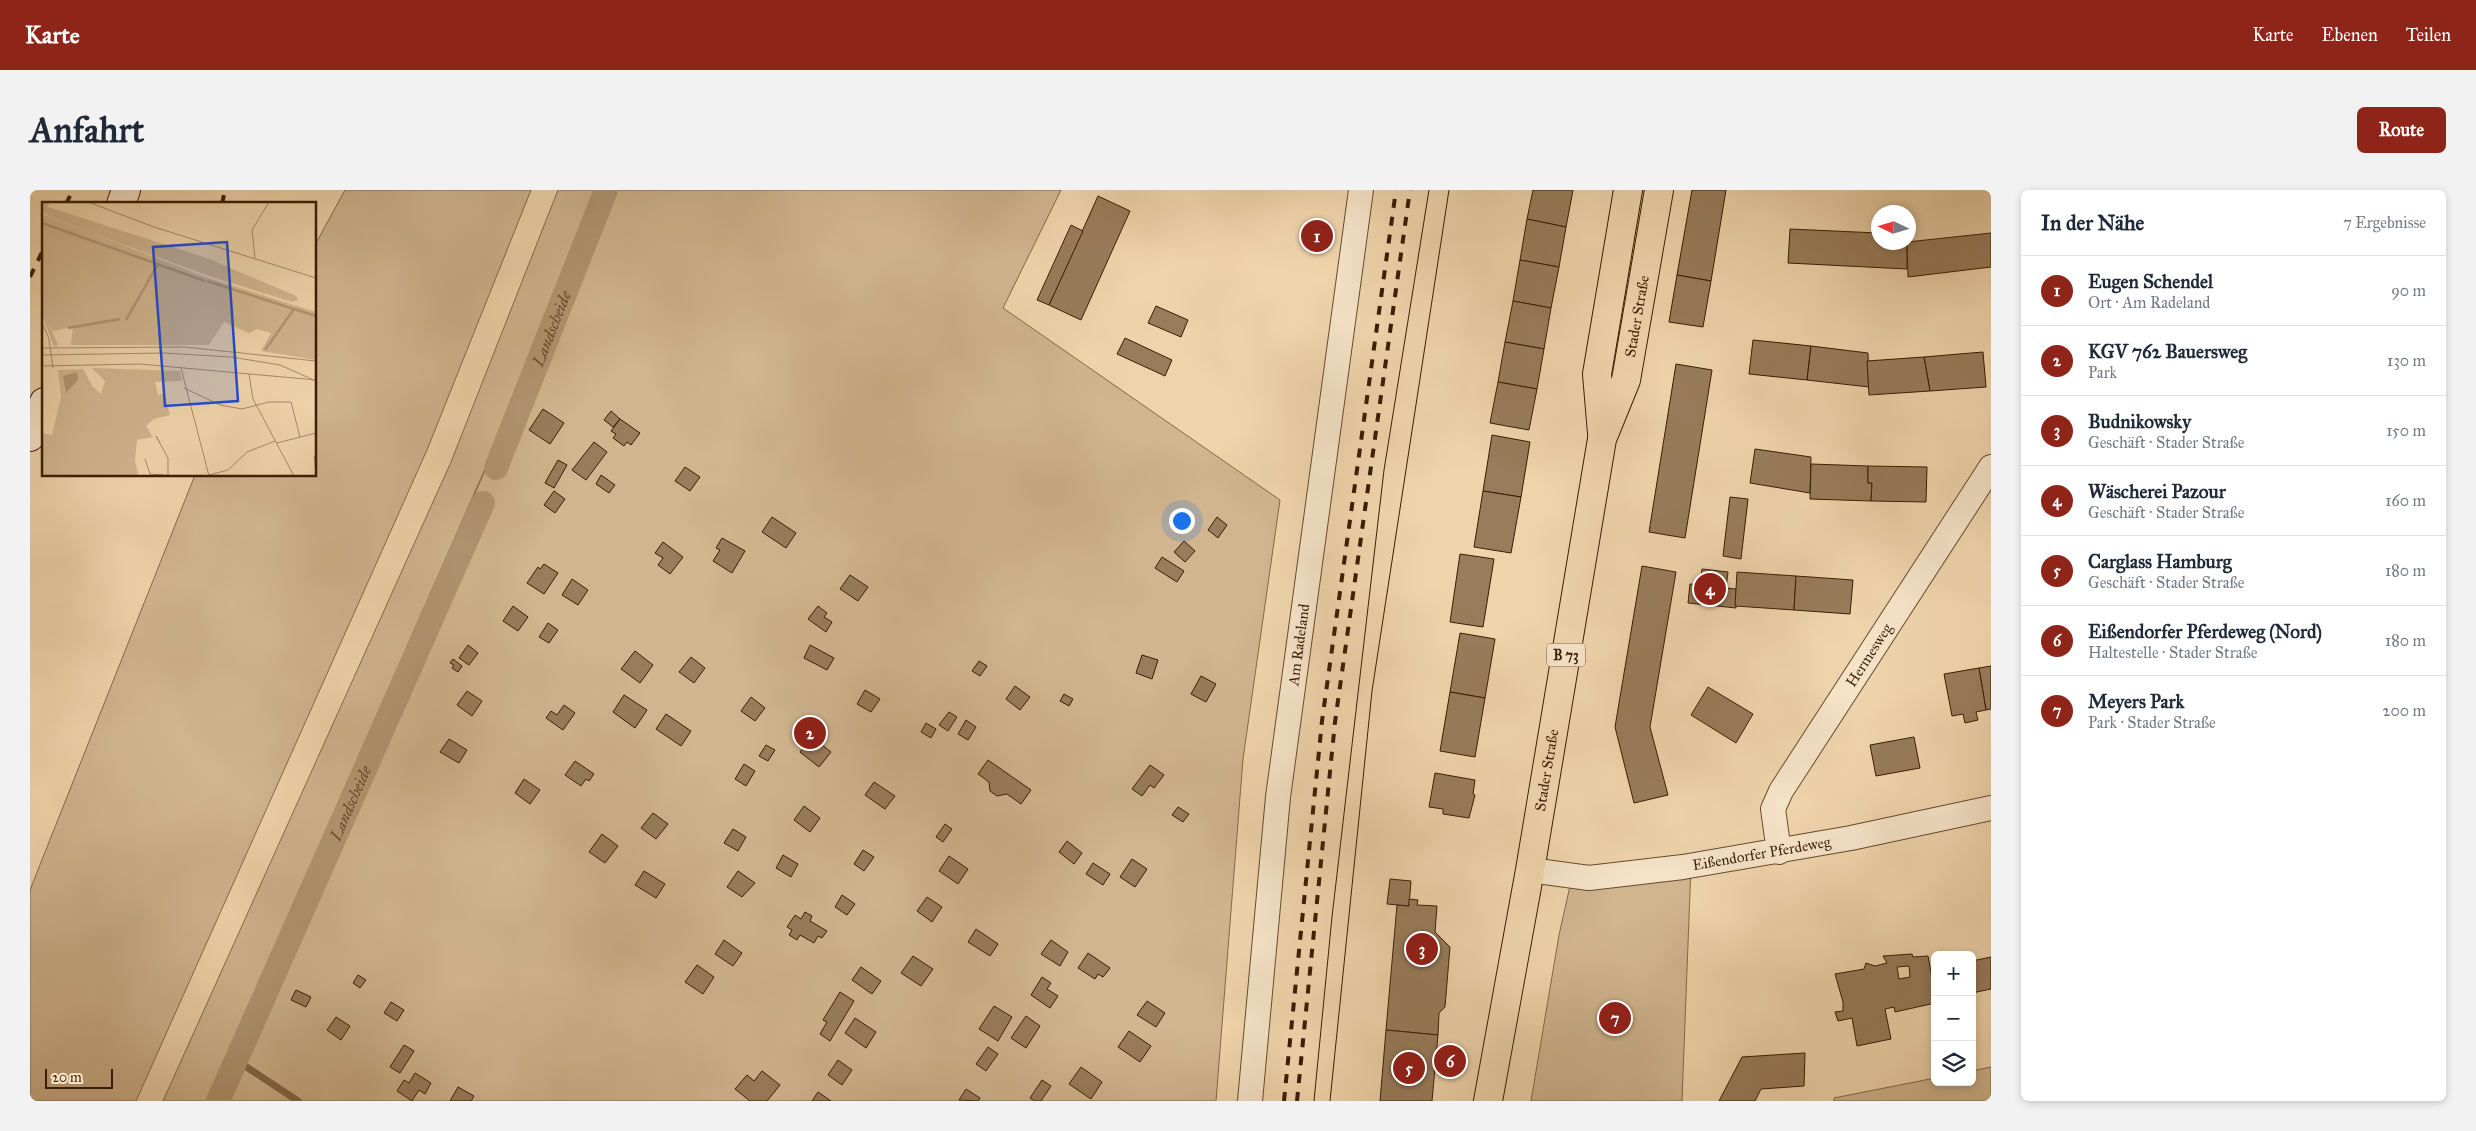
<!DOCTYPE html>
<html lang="de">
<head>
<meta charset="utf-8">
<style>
  :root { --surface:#fff; --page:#f2f2f3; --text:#1f2937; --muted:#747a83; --line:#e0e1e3; --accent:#8f2418 }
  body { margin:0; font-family:"IM FELL Great Primer",serif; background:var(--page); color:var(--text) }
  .controls { position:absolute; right:15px; bottom:15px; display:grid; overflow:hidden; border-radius:8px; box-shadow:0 2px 8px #0003 }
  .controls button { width:45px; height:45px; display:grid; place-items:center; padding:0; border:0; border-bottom:1px solid var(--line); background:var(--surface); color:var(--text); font:25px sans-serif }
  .compass { position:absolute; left:1841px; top:15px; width:45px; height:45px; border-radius:50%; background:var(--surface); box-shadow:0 2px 8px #0003; rotate:274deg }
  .scale { position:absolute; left:15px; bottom:12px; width:68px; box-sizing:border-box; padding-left:5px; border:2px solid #391d04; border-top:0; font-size:14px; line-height:18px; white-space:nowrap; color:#391d04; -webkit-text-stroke:4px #f5e3c8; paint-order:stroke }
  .you { position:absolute; left:1151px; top:330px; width:18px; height:18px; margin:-12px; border:4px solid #fff; border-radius:50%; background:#1a73e8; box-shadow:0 0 0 8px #1a73e833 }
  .badge { display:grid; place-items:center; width:32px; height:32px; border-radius:50%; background:var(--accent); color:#fff; font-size:16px; font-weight:700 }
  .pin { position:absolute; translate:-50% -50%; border:2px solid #fff; box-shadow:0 1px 5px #0006 }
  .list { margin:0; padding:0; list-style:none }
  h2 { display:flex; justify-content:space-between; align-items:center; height:65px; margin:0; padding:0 20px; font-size:21px }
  h2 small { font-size:16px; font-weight:400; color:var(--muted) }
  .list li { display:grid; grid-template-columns:32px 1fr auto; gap:15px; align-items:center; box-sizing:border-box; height:70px; padding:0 20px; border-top:1px solid var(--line) }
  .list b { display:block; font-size:19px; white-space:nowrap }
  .list p { margin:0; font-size:16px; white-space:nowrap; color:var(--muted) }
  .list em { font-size:16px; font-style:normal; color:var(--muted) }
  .icon { flex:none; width:28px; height:28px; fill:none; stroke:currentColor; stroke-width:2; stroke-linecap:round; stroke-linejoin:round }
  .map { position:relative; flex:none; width:1961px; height:911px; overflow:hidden; border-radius:8px }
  header { display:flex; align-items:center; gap:30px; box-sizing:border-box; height:70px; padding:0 25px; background:var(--accent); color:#fff }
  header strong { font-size:24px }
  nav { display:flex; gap:28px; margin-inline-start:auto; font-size:18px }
  .intro { display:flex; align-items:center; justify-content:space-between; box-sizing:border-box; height:120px; padding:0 30px }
  h1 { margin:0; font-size:35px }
  .button { padding:12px 22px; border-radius:8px; background:var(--accent); color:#fff; font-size:18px; font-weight:700 }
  main { display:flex; gap:30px; padding:0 30px }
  aside { flex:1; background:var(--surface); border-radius:8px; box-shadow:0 2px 8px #0003 }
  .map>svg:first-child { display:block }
  .green { fill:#d0b58f; stroke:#84694a }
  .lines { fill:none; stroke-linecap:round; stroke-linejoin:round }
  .stream { stroke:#816646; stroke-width:7 }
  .canal { stroke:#b19672; stroke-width:24 }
  .building { fill:#987c5b; stroke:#391d04; fill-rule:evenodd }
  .minor-casing { stroke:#664b2e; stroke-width:26 }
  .secondary-casing { stroke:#391d04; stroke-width:30 }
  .primary-casing { stroke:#391d04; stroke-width:30 }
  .minor { stroke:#f5e3c8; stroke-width:24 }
  .secondary { stroke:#f5e3c8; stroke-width:28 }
  .primary { stroke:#efd4ab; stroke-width:28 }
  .tram { stroke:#391d04; stroke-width:1 }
  .rail { stroke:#391d04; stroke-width:4; stroke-dasharray:9 9; stroke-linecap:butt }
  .labels { text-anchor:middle; stroke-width:4; stroke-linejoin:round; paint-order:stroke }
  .shield { fill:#f5e3c8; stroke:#71583f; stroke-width:1 }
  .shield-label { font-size:14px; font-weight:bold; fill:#391d04 }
  .street-label { font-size:15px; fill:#391d04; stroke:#f5e3c8 }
  .water-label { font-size:16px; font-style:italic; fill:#63472a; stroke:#f5e3c8 }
  .inset-river { fill:none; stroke:#b19672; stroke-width:2.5 }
  .inset-road { fill:none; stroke:#a68b68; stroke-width:1 }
  .view { fill:#1d4ed8; fill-opacity:0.15; stroke:#1d4ed8; stroke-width:2.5 }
  .inset-edge { fill:none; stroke:#391d04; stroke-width:2.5 }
</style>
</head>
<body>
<header>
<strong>Karte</strong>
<nav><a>Karte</a><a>Ebenen</a><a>Teilen</a></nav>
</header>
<div class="intro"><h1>Anfahrt</h1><a class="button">Route</a></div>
<main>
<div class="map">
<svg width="1961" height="911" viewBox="0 0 1961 911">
  <rect width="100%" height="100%" fill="#efd4ab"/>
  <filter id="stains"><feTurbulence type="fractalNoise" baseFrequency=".004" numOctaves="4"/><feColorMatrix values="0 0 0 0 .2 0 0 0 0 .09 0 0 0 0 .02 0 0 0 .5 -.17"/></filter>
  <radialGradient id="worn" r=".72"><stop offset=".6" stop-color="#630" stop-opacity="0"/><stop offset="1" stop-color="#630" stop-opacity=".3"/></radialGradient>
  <g class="green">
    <path d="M315,0H501L397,260L106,911H0V700L165,285H285V55Z"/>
    <path d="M528,0H569L512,148L524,155L585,0H1031L973,118L1250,310L1213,569L1186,911H184L477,229L177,911H133L421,272Z"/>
    <path d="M1661,676L1652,911H1501L1529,745L1542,687Z"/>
    <path d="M1961,877V911H1804V908L1905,888V892H1942V881Z"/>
  </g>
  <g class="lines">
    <path class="stream" d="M206,870L268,911"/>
    <g class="canal">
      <path id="s1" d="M466,278L576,0"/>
      <path id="s2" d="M188,911L453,313"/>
    </g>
  </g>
  <g class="building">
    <path d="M1503,0H1543L1536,37L1497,29Z"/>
    <path d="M1662,0H1696L1681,91L1647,85Z"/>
    <path d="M1068,6L1100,21L1051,130L1019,115Z"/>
    <path d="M1497,29L1536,37L1529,77L1490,70Z"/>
    <path d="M1041,35L1053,41L1019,115L1007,110Z"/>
    <path d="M1760,39L1848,43V52H1877V79L1758,73Z"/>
    <path d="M1961,43V77L1878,87L1877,52Z"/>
    <path d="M1490,70L1529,77L1521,118L1483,111Z"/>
    <path d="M1647,85L1681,91L1673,137L1639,132Z"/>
    <path d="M1483,111L1521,118L1514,159L1475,152Z"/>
    <path d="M1126,116L1158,130L1151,147L1118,133Z"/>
    <path d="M1095,148L1142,170L1135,186L1087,164Z"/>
    <path d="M1723,150L1781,156L1777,190L1719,184Z"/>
    <path d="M1475,152L1514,159L1507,199L1468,192Z"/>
    <path d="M1781,156L1838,163L1839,197L1777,190Z"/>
    <path d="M1953,162L1956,197L1900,201L1894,167Z"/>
    <path d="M1894,167L1900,201L1839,205L1837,171Z"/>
    <path d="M1646,174L1682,180L1655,348L1619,342Z"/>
    <path d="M1468,192L1507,199L1499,240L1460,233Z"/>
    <path d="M513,219L534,233L520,254L499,240Z"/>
    <path d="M581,221L590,229L583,237L574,230Z"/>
    <path d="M590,229L610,243L601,255L597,252L594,256L583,248L586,244L581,241Z"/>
    <path d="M1462,245L1500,252L1491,307L1453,301Z"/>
    <path d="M564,252L577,262L556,290L542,280Z"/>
    <path d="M1725,259L1781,267L1780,303L1720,293Z"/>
    <path d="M528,270L537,275L524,298L515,293Z"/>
    <path d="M1781,274L1838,276V293H1842L1841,311L1780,309Z"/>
    <path d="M1838,276L1897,277L1896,312L1841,311L1842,293H1838Z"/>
    <path d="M655,277L670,287L660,301L645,291Z"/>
    <path d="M571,285L585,295L579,303L566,294Z"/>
    <path d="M524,301L535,309L525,323L514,315Z"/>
    <path d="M1453,301L1491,307L1481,363L1444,357Z"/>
    <path d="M1700,307L1718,309L1711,369L1693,366Z"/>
    <path d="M742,327L766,343L756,358L732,342Z"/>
    <path d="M1187,327L1197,335L1188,348L1178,340Z"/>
    <path d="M692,348L715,361L702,383L683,371L690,360L686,358Z"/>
    <path d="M1154,351L1165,361L1155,372L1144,362Z"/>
    <path d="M633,352L653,367L640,384L628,375L633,368L625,363Z"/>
    <path d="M1430,364L1464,369L1453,437L1420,432Z"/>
    <path d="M1132,367L1154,381L1147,392L1125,378Z"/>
    <path d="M514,374L528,383L514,404L497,393L508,377L510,379Z"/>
    <path d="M1612,376L1646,382L1620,537L1638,605L1604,613L1585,537Z"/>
    <path d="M1672,379L1698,382L1696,398L1706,399V418L1658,413L1660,394L1670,395Z"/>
    <path d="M1707,382L1766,386L1764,420L1705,416Z"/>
    <path d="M820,385L838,397L828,411L810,399Z"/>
    <path d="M1766,386L1823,390L1820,424L1764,420Z"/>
    <path d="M542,389L558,400L548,415L532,405Z"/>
    <path d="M483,416L498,427L488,441L473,431Z"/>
    <path d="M788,416L797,423L794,427L802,432L796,442L778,429Z"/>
    <path d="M518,433L528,440L519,453L509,447Z"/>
    <path d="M1430,443L1465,449L1455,508L1420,502Z"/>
    <path d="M438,455L448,463L439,475L429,468Z"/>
    <path d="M780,455L804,468L797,480L774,468Z"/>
    <path d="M605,461L623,475L610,493L591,479Z"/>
    <path d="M1112,465L1128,470L1122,489L1106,483Z"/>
    <path d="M661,467L675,478L664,493L649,482Z"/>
    <path d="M423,469L432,476L428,482L422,478L424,475L420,473Z"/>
    <path d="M949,471L957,476L950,486L942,481Z"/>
    <path d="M1961,476V519L1956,520L1949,478Z"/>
    <path d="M1949,478L1956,520L1946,522L1948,530L1935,533L1933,524L1922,526L1914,484Z"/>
    <path d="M1171,486L1186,494L1176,512L1161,504Z"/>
    <path d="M985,496L1000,507L990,520L976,509Z"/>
    <path d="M1678,497L1723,524L1706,553L1661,525Z"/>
    <path d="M835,500L850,509L841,522L827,514Z"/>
    <path d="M437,501L452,511L442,526L427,515Z"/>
    <path d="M1420,502L1455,508L1445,567L1410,561Z"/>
    <path d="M1034,504L1043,509L1039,516L1030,511Z"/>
    <path d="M594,505L617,520L605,538L583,522Z"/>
    <path d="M721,507L735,518L725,531L711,521Z"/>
    <path d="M534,515L545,523L533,540L516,528L521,521L527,525Z"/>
    <path d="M919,522L927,527L918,541L909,535Z"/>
    <path d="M636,524L661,541L651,556L626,539Z"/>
    <path d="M936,530L946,537L938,550L928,544Z"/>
    <path d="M896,533L906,539L901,548L891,542Z"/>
    <path d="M782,547L801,562L789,577L770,562Z"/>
    <path d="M1884,547L1890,578L1846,586L1840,555Z"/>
    <path d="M419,549L437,560L429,573L410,562Z"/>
    <path d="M736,555L745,560L738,571L729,566Z"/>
    <path d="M958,570L1001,600L991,614L977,604L967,606L960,601L959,592L948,584Z"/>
    <path d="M545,571L564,584L559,591L556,589L551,596L535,585Z"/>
    <path d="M714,574L725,581L716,596L705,589Z"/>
    <path d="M1120,575L1134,585L1124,598L1120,595L1112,606L1102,599Z"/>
    <path d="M1405,583L1445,590L1443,604L1445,605L1439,628L1413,624V619L1399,617Z"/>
    <path d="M494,589L510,600L500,614L485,603Z"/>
    <path d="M844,592L865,606L855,619L835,605Z"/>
    <path d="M774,616L790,628L780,642L764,630Z"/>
    <path d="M1148,617L1159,624L1153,632L1142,625Z"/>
    <path d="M623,623L638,634L626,649L611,638Z"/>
    <path d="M915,634L922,639L913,652L906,647Z"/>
    <path d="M703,639L716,647L708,661L694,653Z"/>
    <path d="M572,644L588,656L575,673L559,662Z"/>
    <path d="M1037,651L1052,663L1044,674L1029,662Z"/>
    <path d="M833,660L844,667L834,681L824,674Z"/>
    <path d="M753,665L768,674L761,687L746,678Z"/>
    <path d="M919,666L938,679L928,694L909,681Z"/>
    <path d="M1102,669L1117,679L1105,697L1090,687Z"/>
    <path d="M1063,673L1080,684L1073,695L1056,684Z"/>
    <path d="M614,681L635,694L626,708L605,695Z"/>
    <path d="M708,681L725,693L712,707L697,697Z"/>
    <path d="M1360,689L1381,691L1379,716L1357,714Z"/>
    <path d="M812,705L825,714L817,725L805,717Z"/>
    <path d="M897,707L912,717L902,732L887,721Z"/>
    <path d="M1379,709L1388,710L1387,715L1407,716L1405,742L1420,757L1415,817L1409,823L1408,845L1356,840L1367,715L1379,716Z"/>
    <path d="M775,722L782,726L780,731L797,741L792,748L788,746L784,753L770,745L767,750L759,745L762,740L757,737L765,725L771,729Z"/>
    <path d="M946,739L968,754L960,766L938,752Z"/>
    <path d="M694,750L712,763L703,776L685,764Z"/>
    <path d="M1021,750L1038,762L1030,776L1011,764Z"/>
    <path d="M1058,763L1080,778L1073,787L1068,784L1065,789L1048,778Z"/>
    <path d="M1882,764L1883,767L1898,766L1902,788L1905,787V813L1865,822L1864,817L1855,819L1861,849L1827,856L1822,828L1808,831L1805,822L1813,821V812L1805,784L1834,779L1836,773L1845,776L1857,773L1853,766ZM1879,776L1880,787L1869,789L1867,777Z"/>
    <path d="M883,766L903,779L891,796L871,783Z"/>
    <path d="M1961,767V799L1942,803V771Z"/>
    <path d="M667,775L684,787L673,804L655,792Z"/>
    <path d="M831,777L851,791L842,804L822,790Z"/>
    <path d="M328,785L336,790L330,798L323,793Z"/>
    <path d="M1012,787L1021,793L1017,799L1028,806L1020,818L1001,805Z"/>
    <path d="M266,800L281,807L276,817L261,810Z"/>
    <path d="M810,802L824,811L800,851L790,844L797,832L793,830Z"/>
    <path d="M1117,811L1135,823L1126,837L1107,825Z"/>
    <path d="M361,812L374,820L367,831L354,823Z"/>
    <path d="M964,816L982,827L968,851L949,839Z"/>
    <path d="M996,826L1010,836L996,858L981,848Z"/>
    <path d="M306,827L320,836L311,850L297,840Z"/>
    <path d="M825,828L846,842L836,858L815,843Z"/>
    <path d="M1356,840L1408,845L1402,911H1350Z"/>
    <path d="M1099,841L1121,856L1110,872L1088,857Z"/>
    <path d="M374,855L384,861L370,883L360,877Z"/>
    <path d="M958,857L968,864L956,881L946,874Z"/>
    <path d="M1775,863L1774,896L1731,899L1725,911H1689L1712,867Z"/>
    <path d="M808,870L822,880L812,895L798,885Z"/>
    <path d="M1051,877L1072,892L1061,909L1039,894Z"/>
    <path d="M732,881L750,895L737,911H720L705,899L717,885L724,891Z"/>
    <path d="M385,883L401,893L395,904L389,900L382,911L367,901L374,890L379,893Z"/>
    <path d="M1012,890L1021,896L1011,911H1005L1000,908Z"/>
    <path d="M428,897L444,906L441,911H420Z"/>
    <path d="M936,899L950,908L948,911L929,910Z"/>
    <path d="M788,902L801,911H782Z"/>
  </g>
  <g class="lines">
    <g class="minor-casing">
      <g id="minor">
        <path id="s3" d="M1749,662L1743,619L1751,601L1961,277"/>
        <path id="s4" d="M1500,680L1559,688L1653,677L1821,648L1961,618"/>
        <path id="s5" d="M1220,911L1248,607L1331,0"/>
      </g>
    </g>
    <g class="secondary-casing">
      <g id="secondary">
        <path d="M91,14L96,0"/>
        <path d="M0,247L14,212"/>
      </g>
    </g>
    <g class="primary-casing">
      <g id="primary">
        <path d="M1572,243L1567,184L1598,0"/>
        <path id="s6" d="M1458,911L1500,680L1572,249L1596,190L1629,0"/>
      </g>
    </g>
    <use href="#minor" class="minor"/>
    <use href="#secondary" class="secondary"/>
    <use href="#primary" class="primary"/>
    <g class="tram">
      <path d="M1284,911L1302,727L1354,280L1399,0"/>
      <path d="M1300,911L1342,501L1419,0"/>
    </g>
    <g class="rail">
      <path d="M36,14L43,0"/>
      <path d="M192,14L195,0"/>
      <path d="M0,87L14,58"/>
      <path d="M1254,911L1292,531L1366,0"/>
      <path d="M1267,911L1305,532L1380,0"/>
    </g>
  </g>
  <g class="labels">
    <rect class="shield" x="1517" y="453.5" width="38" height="23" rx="4"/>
    <g class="shield-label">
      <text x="1536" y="470">B 73</text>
    </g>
    <g class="street-label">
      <text dy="5" stroke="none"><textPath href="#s6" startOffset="800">Stader Straße</textPath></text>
      <text dy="5" stroke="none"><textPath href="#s5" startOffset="459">Am Radeland</textPath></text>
      <text dy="5" stroke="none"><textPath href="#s3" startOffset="225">Hermesweg</textPath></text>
      <text dy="5" stroke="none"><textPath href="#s6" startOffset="336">Stader Straße</textPath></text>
      <text dy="5" stroke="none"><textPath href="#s4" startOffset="234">Eißendorfer Pferdeweg</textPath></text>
    </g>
    <g class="water-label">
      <text dy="6" stroke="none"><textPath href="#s1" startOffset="150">Landscheide</textPath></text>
      <text dy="6" stroke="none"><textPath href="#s2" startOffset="326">Landscheide</textPath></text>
    </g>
  </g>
  <g transform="translate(12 12)">
    <rect width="274" height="274" fill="#efd4ab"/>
    <path d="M0,0H7L6,5L165,56L254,94L256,98L250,100L167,74L14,18L0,10ZM0,12L166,76L274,110V158L219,149L229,131L215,127L207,131L182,120L167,143H29L31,125L11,129L3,113L16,143L12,144L0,113ZM176,83L251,105L256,108ZM50,166L138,169L140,179L113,180L116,193L122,191L128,213L112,217L104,224L111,235L95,238L93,259L96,271L93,274H0V231L10,233L19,195L16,168L41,167L51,185L59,192L63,179Z" fill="#d0b58f" fill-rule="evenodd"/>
    <path d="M35,170L36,178L24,191L21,174Z" fill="#b19672"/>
    <path class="inset-river" d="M0,21L163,79M165,79L274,114M84,118L116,62M26,126L78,117M223,148L252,107"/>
    <path class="inset-road" d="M46,0L112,25L274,76M213,56L210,28L227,0M0,120L7,137L11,166M0,146L143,145L274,159M0,153L122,151L189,155L238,163L274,179M0,164L98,162L274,178M139,166L167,274M207,172L211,197L252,274M142,186L178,203L200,207L227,200H249L258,235M118,241L114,234L126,256V274M235,241L274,231M272,254L274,269M103,257L108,272L134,274M167,273L186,268L205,250L233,239"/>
    <path class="view" d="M185,40L196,199L123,204L111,45Z"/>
    <rect width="274" height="274" class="inset-edge"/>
  </g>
  <rect width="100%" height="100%" filter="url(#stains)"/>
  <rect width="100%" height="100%" fill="url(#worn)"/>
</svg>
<div class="controls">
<button>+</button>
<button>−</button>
<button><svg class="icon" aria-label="layers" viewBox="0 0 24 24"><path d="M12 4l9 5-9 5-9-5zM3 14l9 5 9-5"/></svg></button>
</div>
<svg class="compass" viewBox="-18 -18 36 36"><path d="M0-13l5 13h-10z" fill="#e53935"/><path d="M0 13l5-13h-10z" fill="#747a83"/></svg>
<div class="scale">20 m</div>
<div class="you"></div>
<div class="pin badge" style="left:1287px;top:46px">1</div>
<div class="pin badge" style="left:780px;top:543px">2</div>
<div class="pin badge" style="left:1392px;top:759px">3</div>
<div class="pin badge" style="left:1680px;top:399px">4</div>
<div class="pin badge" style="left:1379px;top:878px">5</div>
<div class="pin badge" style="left:1420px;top:871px">6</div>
<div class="pin badge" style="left:1585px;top:828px">7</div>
</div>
<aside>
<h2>In der Nähe<small>7 Ergebnisse</small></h2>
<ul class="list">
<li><span class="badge">1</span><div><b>Eugen Schendel</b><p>Ort · Am Radeland</p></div><em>90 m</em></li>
<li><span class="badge">2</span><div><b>KGV 762 Bauersweg</b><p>Park</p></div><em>130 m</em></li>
<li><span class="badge">3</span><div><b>Budnikowsky</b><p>Geschäft · Stader Straße</p></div><em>150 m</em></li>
<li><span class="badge">4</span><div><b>Wäscherei Pazour</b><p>Geschäft · Stader Straße</p></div><em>160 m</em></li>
<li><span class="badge">5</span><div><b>Carglass Hamburg</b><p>Geschäft · Stader Straße</p></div><em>180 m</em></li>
<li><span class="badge">6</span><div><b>Eißendorfer Pferdeweg (Nord)</b><p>Haltestelle · Stader Straße</p></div><em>180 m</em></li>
<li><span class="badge">7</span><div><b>Meyers Park</b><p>Park · Stader Straße</p></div><em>200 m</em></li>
</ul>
</aside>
</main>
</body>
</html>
